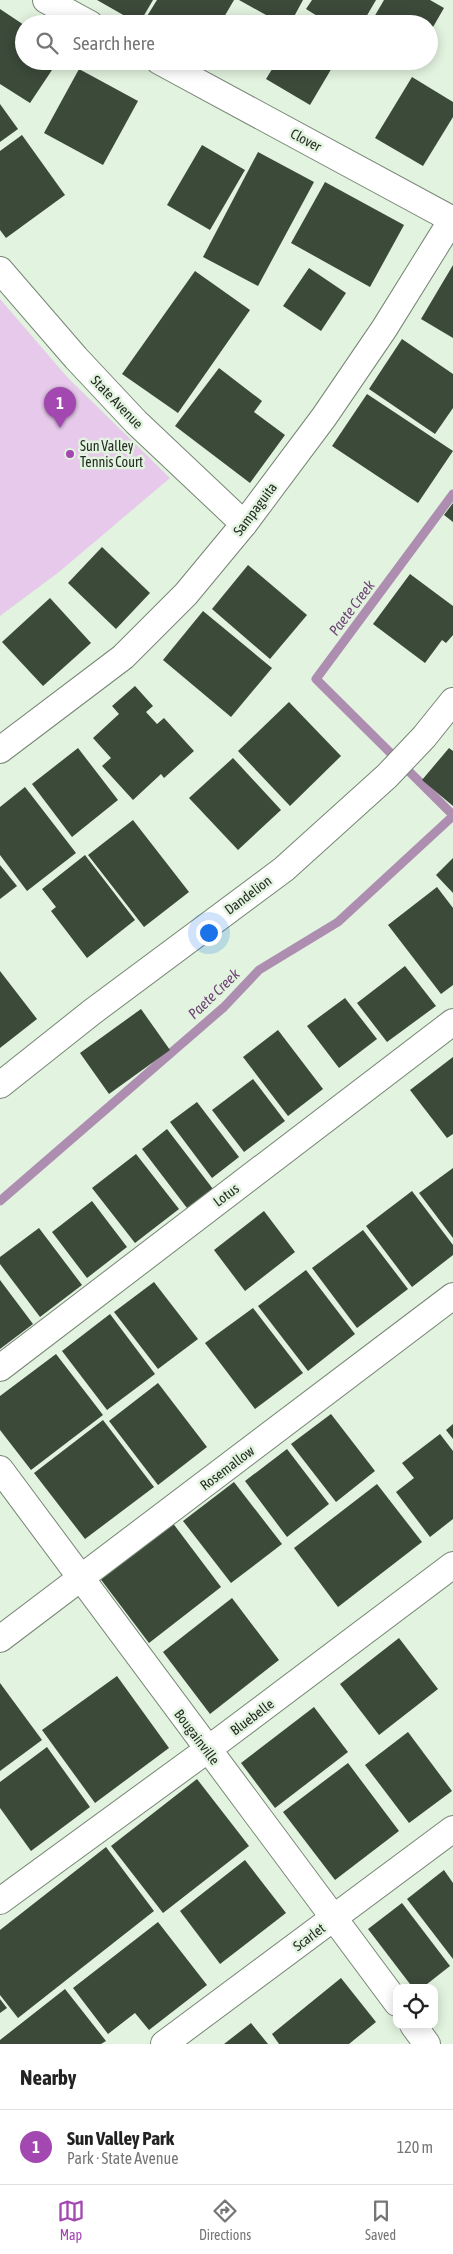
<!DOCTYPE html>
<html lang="en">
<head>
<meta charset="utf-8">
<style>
  :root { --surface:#fff; --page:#f2f2f2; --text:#222; --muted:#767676; --line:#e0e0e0; --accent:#a347b1 }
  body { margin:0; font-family:"Asap Condensed",sans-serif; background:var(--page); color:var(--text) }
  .controls { position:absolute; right:15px; bottom:15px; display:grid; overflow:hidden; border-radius:10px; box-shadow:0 2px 12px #0003 }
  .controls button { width:45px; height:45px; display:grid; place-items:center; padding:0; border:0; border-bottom:1px solid var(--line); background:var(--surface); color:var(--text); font:25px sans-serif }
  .you { position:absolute; left:208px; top:932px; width:18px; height:18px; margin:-12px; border:4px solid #fff; border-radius:50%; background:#1a73e8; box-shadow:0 0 0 8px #1a73e833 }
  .badge { display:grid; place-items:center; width:32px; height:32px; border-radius:50%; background:var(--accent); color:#fff; font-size:16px; font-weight:700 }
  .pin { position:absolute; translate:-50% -41px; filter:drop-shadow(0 1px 2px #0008) }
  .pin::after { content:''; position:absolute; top:26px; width:18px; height:15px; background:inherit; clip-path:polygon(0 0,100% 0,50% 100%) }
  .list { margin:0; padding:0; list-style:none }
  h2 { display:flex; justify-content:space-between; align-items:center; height:65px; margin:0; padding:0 20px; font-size:21px }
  h2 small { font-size:16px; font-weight:400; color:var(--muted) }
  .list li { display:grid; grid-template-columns:32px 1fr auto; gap:15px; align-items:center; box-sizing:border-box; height:75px; padding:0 20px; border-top:1px solid var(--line) }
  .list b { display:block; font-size:19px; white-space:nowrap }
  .list p { margin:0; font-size:16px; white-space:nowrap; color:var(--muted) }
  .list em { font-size:16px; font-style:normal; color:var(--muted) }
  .icon { flex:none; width:28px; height:28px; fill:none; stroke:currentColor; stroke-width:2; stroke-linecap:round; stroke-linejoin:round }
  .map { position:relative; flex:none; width:453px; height:2044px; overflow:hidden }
  .search { position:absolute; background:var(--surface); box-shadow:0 2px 12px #0003; left:15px; right:15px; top:15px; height:55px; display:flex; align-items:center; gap:12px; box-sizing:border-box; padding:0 18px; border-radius:28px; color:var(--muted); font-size:19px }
  .sheet { height:140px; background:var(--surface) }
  nav { display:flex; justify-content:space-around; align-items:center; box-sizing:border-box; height:70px; border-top:1px solid var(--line); background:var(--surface); font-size:14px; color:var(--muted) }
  nav a { display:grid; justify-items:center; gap:2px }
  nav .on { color:var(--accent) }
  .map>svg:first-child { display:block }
  .green { fill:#e7caeb }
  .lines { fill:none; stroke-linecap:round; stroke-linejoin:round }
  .stream { stroke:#ad8eb1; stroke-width:9 }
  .building { fill:#3c4a3a }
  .street-casing { stroke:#768674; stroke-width:28 }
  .street { stroke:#fff; stroke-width:26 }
  .poi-dot { fill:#a347b1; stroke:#e2f3df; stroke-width:2 }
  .labels { text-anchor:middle; stroke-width:5; stroke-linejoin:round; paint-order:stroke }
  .street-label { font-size:14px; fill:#252c24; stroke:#e2f3df }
  .poi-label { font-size:14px; fill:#252c24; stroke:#e2f3df; text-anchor:start }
  .water-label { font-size:15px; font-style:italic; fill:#6f4576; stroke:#e2f3df }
</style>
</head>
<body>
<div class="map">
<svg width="453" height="2044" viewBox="0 0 453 2044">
  <rect width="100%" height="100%" fill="#e2f3df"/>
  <path class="green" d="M0,299L68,378L170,478L59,572L0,616Z"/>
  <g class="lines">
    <g class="stream">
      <path d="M453,494L316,679L453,815"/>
      <path d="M0,1201L224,1007L259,970L338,922L453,816"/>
    </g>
  </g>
  <g class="building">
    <path d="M97,0H153L139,24Z"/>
    <path d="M157,0H234L220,24H149L144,21Z"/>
    <path d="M239,0H303L290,24H282Z"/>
    <path d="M312,0H376L362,24H330L306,9Z"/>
    <path d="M384,0H430L444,8L429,34V24H370Z"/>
    <path d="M0,9L24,25V61H58L30,103L0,84Z"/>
    <path d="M302,17L313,24H299Z"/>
    <path d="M277,61H336L310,105L266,79Z"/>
    <path d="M392,61H413L408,70Z"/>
    <path d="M79,69L138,101L103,165L44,133Z"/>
    <path d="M412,77L453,102V117L423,166L375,138Z"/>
    <path d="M0,104L18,129L0,142Z"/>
    <path d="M22,135L65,195L6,238L0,230V151Z"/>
    <path d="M202,145L245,170L210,230L167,205Z"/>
    <path d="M258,152L314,182L258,286L203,257Z"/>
    <path d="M325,182L404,225L370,287L291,243Z"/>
    <path d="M453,265V338L421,319Z"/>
    <path d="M309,268L346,293L321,331L283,306Z"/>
    <path d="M195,271L250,310L178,413L122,374Z"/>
    <path d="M402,339L453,374V408L435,434L369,389Z"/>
    <path d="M219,368L262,401L254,412L285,435L250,483L175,426Z"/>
    <path d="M367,394L453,451L418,503L332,446Z"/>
    <path d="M453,503V522L444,515Z"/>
    <path d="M102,547L150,593L116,629L68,583Z"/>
    <path d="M248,565L307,615L270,659L212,609Z"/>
    <path d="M410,574L453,606V635L446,643L442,640L425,663L373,624Z"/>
    <path d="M50,598L91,643L43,686L2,642Z"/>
    <path d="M203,611L272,668L231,717L163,660Z"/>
    <path d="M135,686L153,706L146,712L157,724L164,718L194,751L164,778L161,774L133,800L102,766L111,758L93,738L119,714L112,706Z"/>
    <path d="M289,702L341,756L290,806L238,751Z"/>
    <path d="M78,748L118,800L72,837L32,784Z"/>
    <path d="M449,748L453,751V806L422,780Z"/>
    <path d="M233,758L281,810L238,850L189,798Z"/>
    <path d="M25,787L76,853L27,891L0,855V807Z"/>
    <path d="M133,820L189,892L144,927L88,855Z"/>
    <path d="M85,855L135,920L87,958L51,911L56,907L42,889Z"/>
    <path d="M453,858V893L436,875Z"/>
    <path d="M0,865L17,886L0,899Z"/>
    <path d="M437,887L453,908V985L441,994L388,925Z"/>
    <path d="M405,966L436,1006L387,1042L357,1003Z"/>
    <path d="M0,971L37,1019L0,1048Z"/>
    <path d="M345,998L377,1039L339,1068L307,1026Z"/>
    <path d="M141,1009L170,1050L109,1094L80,1053Z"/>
    <path d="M278,1030L323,1089L288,1116L243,1057Z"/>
    <path d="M453,1057V1134L447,1138L410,1090Z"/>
    <path d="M253,1079L285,1121L244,1152L212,1110Z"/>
    <path d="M197,1102L239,1157L212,1178L170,1122Z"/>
    <path d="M167,1129L213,1189L187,1208L142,1149Z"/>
    <path d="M136,1154L179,1209L135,1243L92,1188Z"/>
    <path d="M453,1168V1238L419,1193Z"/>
    <path d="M412,1191L453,1245V1255L412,1287L366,1226Z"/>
    <path d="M92,1201L127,1247L87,1278L52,1232Z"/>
    <path d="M264,1211L295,1252L245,1291L214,1250Z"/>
    <path d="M39,1228L82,1285L40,1317L0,1264V1257Z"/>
    <path d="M363,1230L408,1289L357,1328L312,1268Z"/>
    <path d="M306,1270L355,1334L308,1371L258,1306Z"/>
    <path d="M0,1280L33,1324L0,1349Z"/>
    <path d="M154,1282L198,1339L158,1369L114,1312Z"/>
    <path d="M253,1308L303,1373L255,1409L205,1343Z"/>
    <path d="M110,1314L155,1374L107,1410L62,1351Z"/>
    <path d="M56,1354L103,1415L31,1470L0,1430V1396Z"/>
    <path d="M158,1383L207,1447L158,1485L109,1421Z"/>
    <path d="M331,1414L375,1471L336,1502L291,1444Z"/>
    <path d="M103,1420L154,1487L85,1539L34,1473Z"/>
    <path d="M453,1424V1439L446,1430Z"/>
    <path d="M440,1434L453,1451V1519L430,1537L396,1492L414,1478L402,1463Z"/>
    <path d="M287,1449L329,1504L287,1537L245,1481Z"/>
    <path d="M234,1482L282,1544L231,1583L183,1521Z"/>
    <path d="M377,1484L422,1542L338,1607L294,1548Z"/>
    <path d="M172,1522L221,1587L149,1643L99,1577Z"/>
    <path d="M232,1598L279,1660L210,1714L163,1652Z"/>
    <path d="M399,1638L438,1689L379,1735L340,1684Z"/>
    <path d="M117,1676L169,1748L95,1803L42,1730Z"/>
    <path d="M0,1683L42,1740L0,1771Z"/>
    <path d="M314,1707L348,1752L275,1808L241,1763Z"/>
    <path d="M408,1732L452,1791L409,1823L365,1765Z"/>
    <path d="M47,1747L90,1807L31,1851L0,1808V1782Z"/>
    <path d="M348,1763L399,1831L335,1880L283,1812Z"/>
    <path d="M197,1779L249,1846L163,1913L111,1846Z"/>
    <path d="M106,1847L154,1911L18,2018L0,1995V1930Z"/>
    <path d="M245,1860L286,1913L220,1964L180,1911Z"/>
    <path d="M444,1870L453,1883V1959L407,1899Z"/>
    <path d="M402,1903L450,1966L422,1988H413L368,1929Z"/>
    <path d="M158,1922L207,1985L149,2030L135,2013L108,2034L73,1988Z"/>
    <path d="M341,1978L376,2022L349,2044H279L272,2034Z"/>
    <path d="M65,1989L106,2041L101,2044H0V2040Z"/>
    <path d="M0,1999L7,2008L0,2013Z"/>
    <path d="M251,2023L268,2044H224Z"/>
  </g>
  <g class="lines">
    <g class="street-casing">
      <g id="street">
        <path d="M46,0L90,24"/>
        <path d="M159,61L453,220"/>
        <path d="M0,270L76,358L136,422L244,524"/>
        <path d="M0,750L123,657L186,594L244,524L324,417L384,329L453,218"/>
        <path d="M0,1085L92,1012L284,869L387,776L424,737L453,701"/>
        <path d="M0,1368L453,1022"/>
        <path d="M0,1469L397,2003"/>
        <path d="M0,1639L453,1296"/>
        <path d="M0,1901L207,1750L453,1565"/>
        <path d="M413,2025L427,2044"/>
        <path d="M164,2044L453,1829"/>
      </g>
    </g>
    <use href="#street" class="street"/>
  </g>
  <circle class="poi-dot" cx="70" cy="454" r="5"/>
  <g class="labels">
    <g class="street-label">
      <text transform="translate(306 140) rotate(28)" y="5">Clover</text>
      <text transform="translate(117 402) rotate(46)" y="5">State Avenue</text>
      <text transform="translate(255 509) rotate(-53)" y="5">Sampaguita</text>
      <text transform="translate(248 895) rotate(-37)" y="5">Dandelion</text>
      <text transform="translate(226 1195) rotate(-37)" y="5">Lotus</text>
      <text transform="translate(227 1468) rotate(-37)" y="5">Rosemallow</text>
      <text transform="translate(252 1717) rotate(-37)" y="5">Bluebelle</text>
      <text transform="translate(197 1737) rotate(53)" y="5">Bougainville</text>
      <text transform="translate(309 1937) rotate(-37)" y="5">Scarlet</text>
    </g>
    <g class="poi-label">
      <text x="80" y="451">Sun Valley<tspan x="80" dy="16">Tennis Court</tspan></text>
    </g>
    <g class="water-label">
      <text transform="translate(352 608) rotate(-53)" y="5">Paete Creek</text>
      <text transform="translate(214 994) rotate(-44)" y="5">Paete Creek</text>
    </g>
  </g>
</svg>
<div class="controls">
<button><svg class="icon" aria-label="locate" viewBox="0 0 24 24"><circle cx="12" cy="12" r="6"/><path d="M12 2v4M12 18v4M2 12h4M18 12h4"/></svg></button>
</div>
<div class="you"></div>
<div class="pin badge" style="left:60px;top:428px">1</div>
<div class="search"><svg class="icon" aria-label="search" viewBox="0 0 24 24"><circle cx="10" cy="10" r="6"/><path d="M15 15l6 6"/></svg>Search here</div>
</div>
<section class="sheet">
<h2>Nearby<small></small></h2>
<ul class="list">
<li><span class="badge">1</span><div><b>Sun Valley Park</b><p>Park · State Avenue</p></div><em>120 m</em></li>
</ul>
</section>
<nav>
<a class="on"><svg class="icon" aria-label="map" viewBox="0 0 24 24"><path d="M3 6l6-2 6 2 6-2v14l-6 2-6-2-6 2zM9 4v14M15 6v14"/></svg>Map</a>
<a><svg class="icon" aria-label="directions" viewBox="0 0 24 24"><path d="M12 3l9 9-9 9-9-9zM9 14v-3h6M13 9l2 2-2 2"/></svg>Directions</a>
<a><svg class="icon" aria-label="saved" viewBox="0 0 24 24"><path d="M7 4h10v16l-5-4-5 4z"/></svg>Saved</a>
</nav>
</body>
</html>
